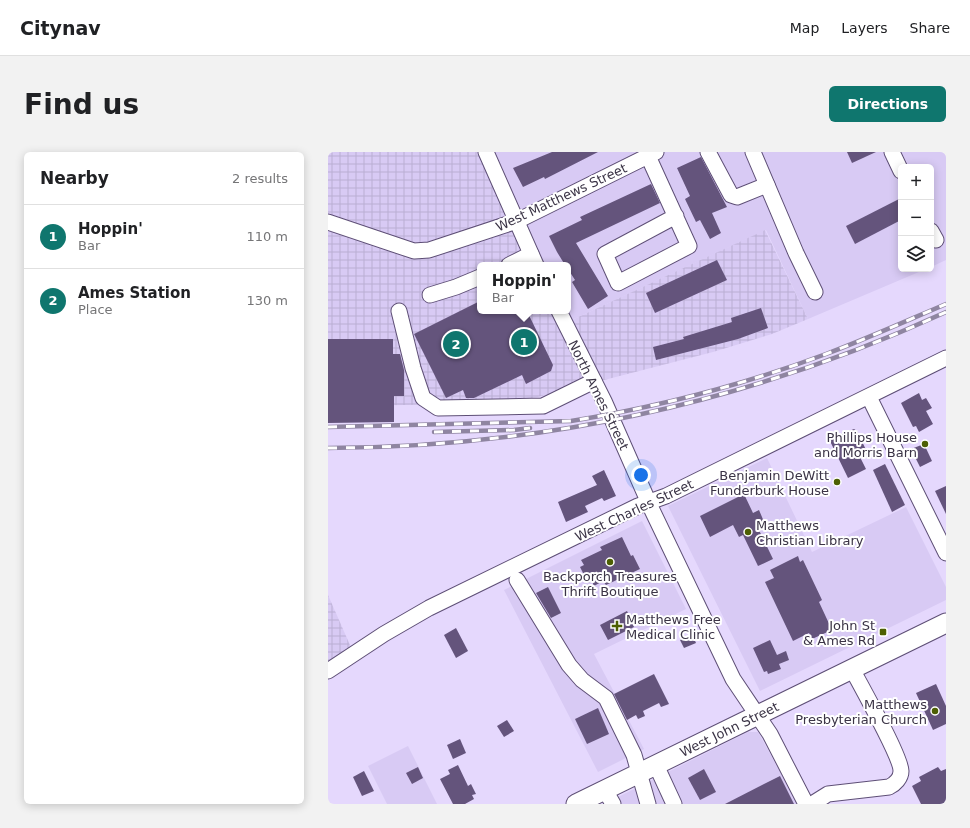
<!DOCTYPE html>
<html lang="en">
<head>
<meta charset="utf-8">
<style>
  :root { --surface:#fff; --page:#f2f2f2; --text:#202124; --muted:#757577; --line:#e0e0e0; --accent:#0f766e }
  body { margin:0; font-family:"DejaVu Sans",sans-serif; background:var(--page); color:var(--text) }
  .controls { position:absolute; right:12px; top:12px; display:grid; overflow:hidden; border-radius:6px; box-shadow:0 2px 10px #0003 }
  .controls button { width:36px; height:36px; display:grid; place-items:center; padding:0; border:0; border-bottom:1px solid var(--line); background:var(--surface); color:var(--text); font:20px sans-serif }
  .you { position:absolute; left:313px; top:323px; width:14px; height:14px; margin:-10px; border:3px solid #fff; border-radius:50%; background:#1a73e8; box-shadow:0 0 0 6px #1a73e833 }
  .badge { display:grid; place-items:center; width:26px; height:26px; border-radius:50%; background:var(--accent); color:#fff; font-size:13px; font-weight:700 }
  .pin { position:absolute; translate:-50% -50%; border:2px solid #fff; box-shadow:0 1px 4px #0006 }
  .popup { position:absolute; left:149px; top:110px; width:94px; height:52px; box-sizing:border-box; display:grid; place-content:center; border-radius:6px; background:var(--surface); filter:drop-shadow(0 1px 3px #0005); font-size:13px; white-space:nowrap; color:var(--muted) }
  .popup b { font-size:15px; color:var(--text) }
  .popup::after { content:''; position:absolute; left:50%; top:100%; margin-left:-8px; border:8px solid transparent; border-top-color:var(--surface) }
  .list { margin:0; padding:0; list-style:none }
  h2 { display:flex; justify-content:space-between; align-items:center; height:52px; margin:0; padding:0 16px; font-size:17px }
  h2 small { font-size:13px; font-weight:400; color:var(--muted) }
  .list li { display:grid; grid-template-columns:26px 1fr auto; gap:12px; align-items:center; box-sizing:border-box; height:64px; padding:0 16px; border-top:1px solid var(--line) }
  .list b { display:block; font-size:15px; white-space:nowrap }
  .list p { margin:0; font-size:13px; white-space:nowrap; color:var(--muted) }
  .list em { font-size:13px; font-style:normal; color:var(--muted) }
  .icon { flex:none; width:22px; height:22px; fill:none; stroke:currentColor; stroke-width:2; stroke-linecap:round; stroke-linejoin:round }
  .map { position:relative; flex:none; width:618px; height:652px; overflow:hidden; border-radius:6px }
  header { display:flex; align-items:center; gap:24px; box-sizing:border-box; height:56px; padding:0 20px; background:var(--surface); border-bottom:1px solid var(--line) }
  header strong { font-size:19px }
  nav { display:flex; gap:22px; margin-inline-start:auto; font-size:14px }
  .intro { display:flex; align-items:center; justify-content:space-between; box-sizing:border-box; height:96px; padding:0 24px }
  h1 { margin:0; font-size:28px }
  .button { padding:10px 18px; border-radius:6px; background:var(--accent); color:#fff; font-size:14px; font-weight:700 }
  main { display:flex; gap:24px; padding:0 24px }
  aside { flex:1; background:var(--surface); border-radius:6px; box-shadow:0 2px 10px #0003 }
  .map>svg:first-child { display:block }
  .built { fill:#d8caf4 }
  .industrial { fill:url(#industrial-grid) }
  .building { fill:#64547c }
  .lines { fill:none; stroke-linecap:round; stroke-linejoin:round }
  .minor-casing { stroke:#5e4f76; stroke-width:17 }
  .major-casing { stroke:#5e4f76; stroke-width:21 }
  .minor { stroke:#fff; stroke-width:15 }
  .major { stroke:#fff; stroke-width:19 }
  .rail-casing { stroke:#8f85a1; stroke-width:4.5 }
  .rail { stroke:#fff; stroke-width:3; stroke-dasharray:9; stroke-linecap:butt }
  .poi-dot { fill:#4d5f03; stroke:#fff; stroke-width:1.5 }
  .labels { text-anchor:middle; stroke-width:4; stroke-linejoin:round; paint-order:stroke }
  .street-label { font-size:13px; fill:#3b3446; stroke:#fff }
  .poi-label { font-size:13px; fill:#3b3446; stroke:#fff; text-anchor:end }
</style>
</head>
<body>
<header>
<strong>Citynav</strong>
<nav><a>Map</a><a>Layers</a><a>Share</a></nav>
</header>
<div class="intro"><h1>Find us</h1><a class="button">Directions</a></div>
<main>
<aside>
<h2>Nearby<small>2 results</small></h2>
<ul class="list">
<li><span class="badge">1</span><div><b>Hoppin'</b><p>Bar</p></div><em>110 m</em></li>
<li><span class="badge">2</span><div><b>Ames Station</b><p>Place</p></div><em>130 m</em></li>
</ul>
</aside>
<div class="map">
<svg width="618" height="652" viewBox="0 0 618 652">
  <defs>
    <pattern id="industrial-grid" width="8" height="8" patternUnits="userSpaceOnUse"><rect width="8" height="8" fill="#d8caf4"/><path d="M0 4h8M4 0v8" fill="none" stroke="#baaed3"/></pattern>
  </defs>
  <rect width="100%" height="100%" fill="#e5d8fd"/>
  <g class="built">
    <path d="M153,0H618V108L603,115V15H573V117H598L480,167L438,78L231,174L224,159H240V113H203Z"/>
    <path d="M439,306L484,400L578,355L618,435V448L432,539L340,354Z"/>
    <path d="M314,369L358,457L266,502L316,597L270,620L176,438Z"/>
    <path d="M420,580H430L470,652H276Z"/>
    <path d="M80,594L109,652H59L40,614Z"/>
  </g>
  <g class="industrial">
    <path d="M0,0H153L203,113H152V159H224L231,174L437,78L480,167L444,182L385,200L210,245L153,252L0,254Z"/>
    <path d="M0,443L29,509L0,528Z"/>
  </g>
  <g class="building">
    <path d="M224,0H270L217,27L216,25L195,35L185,16Z"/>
    <path d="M519,0H548L524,11Z"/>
    <path d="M373,5L399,55L384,61L393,81L382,87L372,68L368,70L357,47L362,44L349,16Z"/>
    <path d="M323,32L332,51L248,91L280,144L260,157L244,130L247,128L240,117V113H237L229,100L221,84L254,68L252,65Z"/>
    <path d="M573,46V68L527,92L518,74Z"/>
    <path d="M389,108L399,128L327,161L318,141Z"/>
    <path d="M152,149V159H199L225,213L223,219L198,232L194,223L146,246H138L135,238L118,246L86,182Z"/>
    <path d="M433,156L440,176L410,187L328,208L325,195L356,187L355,185L404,170L403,166Z"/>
    <path d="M0,187H65V202H72L76,218V244H66V270L0,271Z"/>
    <path d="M591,241L594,248L598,246L604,256L598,259L605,272L591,280L588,274L585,275L573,251Z"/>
    <path d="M526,277L529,279L540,302L532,305L538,317L520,326L501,287Z"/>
    <path d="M596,292L604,309L592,315L583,297Z"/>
    <path d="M557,312L577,353L564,360L545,318Z"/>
    <path d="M276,318L288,344L276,349L274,346L257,354L260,360L238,370L230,350L269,333L264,324Z"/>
    <path d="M618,334V362L607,339Z"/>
    <path d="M416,342L425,361L431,358L437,372L430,376L445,407L430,414L415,383L411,385L405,373L382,385L372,364Z"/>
    <path d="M294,385L303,404L305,403L312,417L278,433L275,429L266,434L264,429L260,431L252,415L256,413L253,408L274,398L272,395Z"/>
    <path d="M470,404L472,410L475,408L494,448L491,450L504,478L484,487L481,481L465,489L437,430L446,426L442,418Z"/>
    <path d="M220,435L233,461L223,466L208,441Z"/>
    <path d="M299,459L306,475L280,488L272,473Z"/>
    <path d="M128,476L140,499L128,506L116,483Z"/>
    <path d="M364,482L368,491L356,496L352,488Z"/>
    <path d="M442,488L449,503L458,499L461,508L451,512L453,517L440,522L439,519L436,520L425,496Z"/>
    <path d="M326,522L341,552L333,555L331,551L315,559L317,564L310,567L308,563L299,568L286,542Z"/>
    <path d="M608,532L618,554V572L605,578L588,541Z"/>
    <path d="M270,556L281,582L259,592L247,567Z"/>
    <path d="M179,568L186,579L176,585L169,574Z"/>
    <path d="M132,587L138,601L125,607L119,593Z"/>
    <path d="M130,613L140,634L143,632L148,642L144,643L146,647L137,652H125L112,627L122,622L120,618Z"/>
    <path d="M90,615L95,626L84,632L78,621Z"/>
    <path d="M610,615L613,619L618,617V652H593L584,634L593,629L591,625Z"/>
    <path d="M376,617L388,640L372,648L360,626Z"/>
    <path d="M36,619L46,639L34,644L25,625Z"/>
    <path d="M452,624L466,652H397L438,631Z"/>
  </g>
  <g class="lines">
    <g class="minor-casing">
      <g id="minor">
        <path d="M158,0L208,113"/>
        <path d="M380,0L403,43L409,45L439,33"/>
        <path d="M425,0L468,101L487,140"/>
        <path d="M564,0L573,19"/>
        <path d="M320,4L361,94L290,131L277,102L348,64"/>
        <path d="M0,70L86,99L101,98L189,69L328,0"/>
        <path d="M603,79L608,88"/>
        <path d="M181,113L203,102"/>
        <path d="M102,143L128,135L152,125"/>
        <path d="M71,159L85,216L95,246L110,256L215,254L266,229"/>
        <path d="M231,159L276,249L324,358L405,527L442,582L478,652"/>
        <path d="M541,245L618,401"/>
        <path d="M189,428L241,513L254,528L278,546L306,603L320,652"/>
        <path d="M0,519L56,482L101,456L310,354L338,344L618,206"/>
        <path d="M328,613L346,652"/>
        <path d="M277,638L285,652"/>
        <path d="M484,652L500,642L561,635C567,632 573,626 573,619C573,605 533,534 524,517"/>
      </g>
    </g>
    <g class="major-casing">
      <path id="major" d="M248,652L618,471"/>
    </g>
    <use href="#minor" class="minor"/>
    <use href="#major" class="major"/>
    <g class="rail-casing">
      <g id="rail">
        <path d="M0,275L243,269C330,255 415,233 498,202C538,187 578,169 618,152"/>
        <path d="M106,280L186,278L202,276"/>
        <path d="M0,296C215,295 422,250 618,160"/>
      </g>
    </g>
    <use href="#rail" class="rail"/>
  </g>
  <g class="poi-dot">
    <circle cx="597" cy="292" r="4"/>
    <circle cx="509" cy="330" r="4"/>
    <circle cx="420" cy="380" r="4"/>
    <circle cx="282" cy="410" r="4"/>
    <path d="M287 468h4v4h4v4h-4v4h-4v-4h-4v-4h4z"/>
    <rect x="551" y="476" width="8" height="8" rx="2"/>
    <circle cx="607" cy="559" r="4"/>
  </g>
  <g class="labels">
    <g class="street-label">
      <text transform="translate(233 45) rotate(-25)" y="5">West Matthews Street</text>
      <text transform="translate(271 243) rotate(64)" y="5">North Ames Street</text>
      <text transform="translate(306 358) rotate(-25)" y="5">West Charles Street</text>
      <text transform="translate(401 577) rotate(-26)" y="5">West John Street</text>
    </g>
    <g class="poi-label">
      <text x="589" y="290">Phillips House<tspan x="589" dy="15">and Morris Barn</tspan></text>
      <text x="501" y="328">Benjamin DeWitt<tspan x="501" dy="15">Funderburk House</tspan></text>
      <text x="428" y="378" text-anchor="start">Matthews<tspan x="428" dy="15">Christian Library</tspan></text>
      <text x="282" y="429" text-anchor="middle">Backporch Treasures<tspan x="282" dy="15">Thrift Boutique</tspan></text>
      <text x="298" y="472" text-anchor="start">Matthews Free<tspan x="298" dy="15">Medical Clinic</tspan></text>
      <text x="547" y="478">John St<tspan x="547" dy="15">&amp; Ames Rd</tspan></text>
      <text x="599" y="557">Matthews<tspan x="599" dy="15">Presbyterian Church</tspan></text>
    </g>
  </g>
</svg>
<div class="controls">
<button>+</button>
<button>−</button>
<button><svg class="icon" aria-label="layers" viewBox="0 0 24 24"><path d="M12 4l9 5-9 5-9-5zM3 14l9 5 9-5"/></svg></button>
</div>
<div class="you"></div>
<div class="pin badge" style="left:196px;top:190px">1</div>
<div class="popup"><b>Hoppin'</b>Bar</div>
<div class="pin badge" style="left:128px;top:192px">2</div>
</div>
</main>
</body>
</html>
